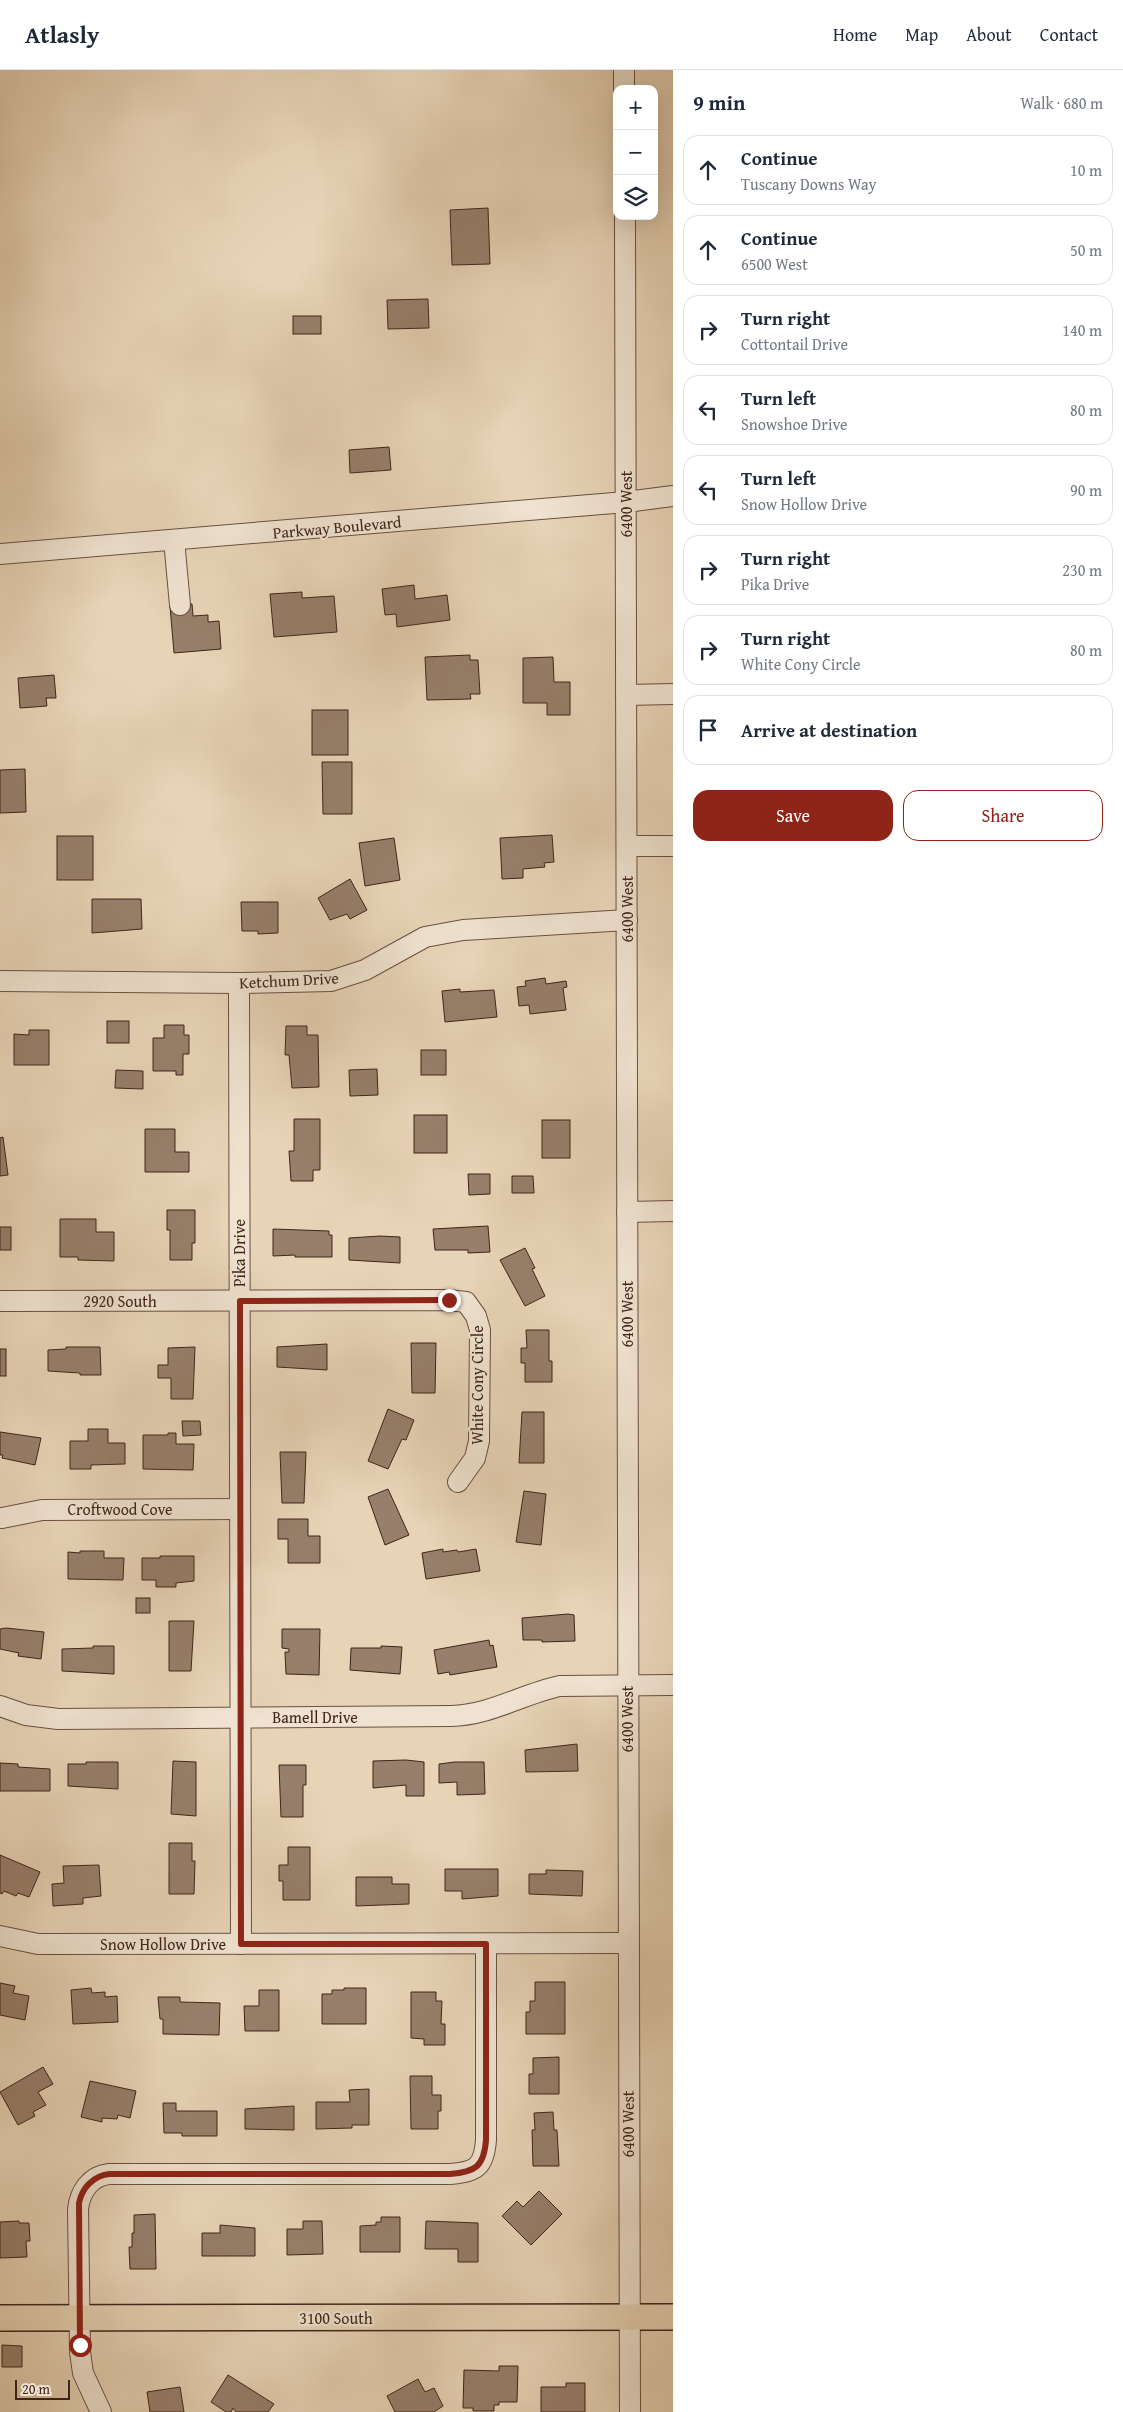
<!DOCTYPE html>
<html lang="en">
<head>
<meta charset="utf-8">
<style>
  :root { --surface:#fff; --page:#f6f6f7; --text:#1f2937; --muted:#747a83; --line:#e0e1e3; --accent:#8f2418 }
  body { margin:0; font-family:"Gentium Book Plus",serif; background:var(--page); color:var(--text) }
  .controls { position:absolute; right:15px; top:15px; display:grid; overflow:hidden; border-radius:10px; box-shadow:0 5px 20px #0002 }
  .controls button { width:45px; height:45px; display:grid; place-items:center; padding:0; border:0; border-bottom:1px solid var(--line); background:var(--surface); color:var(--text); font:25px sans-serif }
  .scale { position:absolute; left:15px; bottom:12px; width:55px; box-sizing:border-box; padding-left:5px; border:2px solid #40241a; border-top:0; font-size:14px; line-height:18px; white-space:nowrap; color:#40241a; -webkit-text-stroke:4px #efe2d0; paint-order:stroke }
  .stop { position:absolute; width:15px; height:15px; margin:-11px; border:4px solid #8f2418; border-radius:50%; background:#fff }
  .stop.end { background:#8f2418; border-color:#fff; box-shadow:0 1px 5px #0008 }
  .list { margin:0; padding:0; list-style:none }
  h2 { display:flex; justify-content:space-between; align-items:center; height:65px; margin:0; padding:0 20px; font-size:21px }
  h2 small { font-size:16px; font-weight:400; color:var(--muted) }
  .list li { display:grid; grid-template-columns:32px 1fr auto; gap:15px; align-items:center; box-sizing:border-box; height:70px; margin:0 10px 10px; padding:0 10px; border:1px solid var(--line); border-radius:15px }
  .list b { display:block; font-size:19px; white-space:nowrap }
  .list p { margin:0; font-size:16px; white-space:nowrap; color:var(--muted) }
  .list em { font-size:16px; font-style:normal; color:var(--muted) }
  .actions { display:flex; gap:10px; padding:15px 20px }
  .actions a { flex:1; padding:11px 0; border:1px solid var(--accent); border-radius:15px; text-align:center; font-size:18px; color:var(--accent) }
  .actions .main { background:var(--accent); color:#fff }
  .icon { flex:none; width:28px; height:28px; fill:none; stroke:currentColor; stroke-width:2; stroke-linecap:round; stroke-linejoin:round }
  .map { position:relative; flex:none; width:673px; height:2342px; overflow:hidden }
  header { display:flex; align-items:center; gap:30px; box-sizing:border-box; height:70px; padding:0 25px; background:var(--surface); border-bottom:1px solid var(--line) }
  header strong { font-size:24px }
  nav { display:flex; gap:28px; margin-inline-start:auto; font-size:18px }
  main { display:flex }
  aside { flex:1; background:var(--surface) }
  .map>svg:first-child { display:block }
  .building { fill:#977f6b; stroke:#40241a }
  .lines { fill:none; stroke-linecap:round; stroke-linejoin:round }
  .minor-casing { stroke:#6a5041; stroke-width:22 }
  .major-casing { stroke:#40241a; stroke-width:28 }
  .minor { stroke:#efe2d0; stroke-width:20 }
  .major { stroke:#e7d3b6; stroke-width:25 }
  .route { stroke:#8f2418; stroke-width:6 }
  .labels { text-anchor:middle; stroke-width:4.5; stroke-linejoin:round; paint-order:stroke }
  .street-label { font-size:16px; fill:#40241a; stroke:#efe2d0 }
</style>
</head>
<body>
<header>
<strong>Atlasly</strong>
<nav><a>Home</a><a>Map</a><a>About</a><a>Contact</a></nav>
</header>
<main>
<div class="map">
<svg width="673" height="2342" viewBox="0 0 673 2342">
  <rect width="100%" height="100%" fill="#e7d3b6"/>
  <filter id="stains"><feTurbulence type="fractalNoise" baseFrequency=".004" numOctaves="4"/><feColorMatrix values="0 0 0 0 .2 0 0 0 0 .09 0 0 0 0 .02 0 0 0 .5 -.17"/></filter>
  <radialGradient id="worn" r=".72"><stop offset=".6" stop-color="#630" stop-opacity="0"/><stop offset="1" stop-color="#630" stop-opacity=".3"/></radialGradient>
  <g class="building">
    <path d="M488,138L490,194L452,195L450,140Z"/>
    <path d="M428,229L429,258L388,259L387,230Z"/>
    <rect x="293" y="246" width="28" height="18"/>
    <path d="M389,377L391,400L350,403L349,380Z"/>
    <path d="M414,515L415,529L447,525L450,550L397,557L396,544L385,545L382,519Z"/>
    <path d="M302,522V528L334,526L337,562L274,567L270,524Z"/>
    <path d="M192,534L193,546L208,545V552L219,551L221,579L174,583L170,536Z"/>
    <path d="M470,585V590H478L480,624H470L471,629L427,630L425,587Z"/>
    <path d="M553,587L554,612H570V645H547V633H523V588Z"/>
    <path d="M54,605L56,628H46L47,636L20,638L18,608Z"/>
    <rect x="312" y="640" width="36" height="45"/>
    <path d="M322,692H352V744H323Z"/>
    <path d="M25,699L26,742L0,743V700Z"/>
    <path d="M552,765L554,792L544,793L545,797L523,799V808L502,809L500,768Z"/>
    <rect x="57" y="766" width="36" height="44"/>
    <path d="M394,768L400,810L365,816L359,773Z"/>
    <path d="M350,809L367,840L350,849L347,844L330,850L318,828Z"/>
    <path d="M92,829H141L142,859L92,863Z"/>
    <path d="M241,832H278V863L258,864V861H242Z"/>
    <path d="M545,908L546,914L566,911L567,917L563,918L566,940L530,944L529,935L519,936L517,917L526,916L525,911Z"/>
    <path d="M460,919V922L494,920L497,947L445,952L442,921Z"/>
    <rect x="107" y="951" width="22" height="22"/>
    <path d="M164,955H184V965H189V984H183V1005H176V1001H153V968H164Z"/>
    <path d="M286,956H307V965H318L319,1017L292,1018L289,985H285Z"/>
    <path d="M29,960H49V995H14V964L29,965Z"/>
    <rect x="421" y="980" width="25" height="25"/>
    <path d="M377,999L378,1025L350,1026L349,1000Z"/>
    <path d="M116,1000L143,1001V1019L115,1018Z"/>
    <rect x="414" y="1045" width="33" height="38"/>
    <path d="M294,1049H320V1100H313V1111H291L289,1081H294Z"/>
    <rect x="542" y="1050" width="28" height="38"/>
    <path d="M145,1059H175V1082H189V1102H145Z"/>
    <path d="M3,1067L8,1105L0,1106V1068Z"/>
    <path d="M468,1104H490V1124L469,1125Z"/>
    <path d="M512,1106H533L534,1123H512Z"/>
    <path d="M167,1140H195V1173H192V1190H170V1160H167Z"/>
    <path d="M60,1149H96V1162H114V1191L78,1190V1187H60Z"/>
    <path d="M488,1156L490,1182L468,1183V1180H435L433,1159Z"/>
    <rect x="0" y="1157" width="11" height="23"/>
    <path d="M273,1159L329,1161V1165H332V1187H295V1185L273,1186Z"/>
    <path d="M380,1166L400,1167V1193L349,1190V1168Z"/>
    <path d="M525,1178L535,1198L532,1199L545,1226L525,1236L500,1190Z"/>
    <path d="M526,1260H549V1291H552V1312H525V1293H521V1278H527Z"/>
    <path d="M411,1273H436L435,1323H412Z"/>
    <path d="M327,1274V1300L277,1297V1277Z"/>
    <path d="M66,1277H100L101,1305H80V1303L48,1301V1280L66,1279Z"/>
    <path d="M195,1277L193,1329H171V1308H158V1295H168V1278Z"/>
    <rect x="0" y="1279" width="6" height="27"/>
    <path d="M388,1339L414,1350L406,1370L402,1369L388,1399L368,1391Z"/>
    <path d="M522,1342H544V1393H519Z"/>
    <path d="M182,1351H200L201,1365L183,1366Z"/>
    <path d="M88,1359H108V1373H125V1394L91,1395V1399H70V1371H88Z"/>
    <path d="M0,1362L41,1368L35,1395L2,1388L3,1385H0Z"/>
    <path d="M168,1363H176V1374H194L193,1400L143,1399V1365H168Z"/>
    <path d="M280,1382H306L304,1433H282Z"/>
    <path d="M388,1419L409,1465L385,1475L368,1427Z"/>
    <path d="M524,1421L546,1424L541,1475L516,1472Z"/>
    <path d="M278,1449H308V1466H320V1493H288V1469H278Z"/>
    <path d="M443,1479V1482L457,1480L458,1482L476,1479L480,1501L426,1509L422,1483Z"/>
    <path d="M80,1481H104V1488H124L123,1510L68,1509V1482L80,1483Z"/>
    <path d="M160,1486H194V1511L176,1513V1517H156V1510H142V1488H160Z"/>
    <rect x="136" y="1528" width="14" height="15"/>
    <path d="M568,1544L574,1545L575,1571L542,1572V1570H523L522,1548Z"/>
    <path d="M169,1551H194L191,1601H169Z"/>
    <path d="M6,1558L44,1562L41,1589L18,1586L19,1583L0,1579V1559Z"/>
    <path d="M282,1559H320L319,1605L286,1604L285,1582H289V1579L282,1578Z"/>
    <path d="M489,1570L490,1576L493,1575L497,1597L450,1605L449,1602L438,1604L434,1580Z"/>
    <path d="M93,1576H114V1604L62,1601V1579L93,1578Z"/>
    <path d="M381,1576L402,1577L400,1604L350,1600L351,1578H381Z"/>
    <path d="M577,1674L578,1701L526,1702L525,1680Z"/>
    <path d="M406,1690L424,1692V1726H406V1715L373,1718V1691Z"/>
    <path d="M173,1691L196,1692V1746L171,1744Z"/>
    <path d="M86,1692H118V1719L68,1716V1694H86Z"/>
    <path d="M455,1692H484L485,1724L457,1725V1712L439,1713V1694Z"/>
    <path d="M0,1693L18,1694V1697L50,1699V1721H0Z"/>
    <path d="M279,1695H306V1715H303V1747H281Z"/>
    <path d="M169,1773H192V1791H195L194,1824H169Z"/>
    <path d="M288,1777H310V1830H283V1811H279V1795H288Z"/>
    <path d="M0,1785L40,1802L29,1827L18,1823L16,1826L4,1821L2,1824L0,1823Z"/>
    <path d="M99,1795L101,1826L83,1828V1834L53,1836L52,1814L64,1813L63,1796Z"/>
    <path d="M445,1799H498V1826L462,1829V1821H445Z"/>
    <path d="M546,1800L583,1801L582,1826L529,1824V1804H546Z"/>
    <path d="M356,1807H392V1814H409V1834L356,1836Z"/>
    <path d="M535,1912H565V1964H526V1942H530V1931H535Z"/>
    <path d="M0,1913L15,1916L13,1923L29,1926L25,1950L0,1945Z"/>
    <path d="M91,1918L92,1923L105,1922V1927L117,1926L118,1952L73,1954L71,1920Z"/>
    <path d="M344,1918H366V1954H322V1924H332V1920H344Z"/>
    <path d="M259,1920H279V1961H245L244,1936H259Z"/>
    <path d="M411,1922H436V1931H442L441,1954H445V1975H424V1969L411,1968Z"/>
    <path d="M158,1927H180V1932L220,1933L219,1965L163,1964V1949H160Z"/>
    <path d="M559,1987V2024H529V2004H533V1988Z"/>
    <path d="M43,1997L53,2014L38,2022L46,2035L33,2042L35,2046L18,2055L0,2022Z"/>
    <path d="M410,2006H432V2025H441V2041H438V2059H411Z"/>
    <path d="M90,2011L136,2021L130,2048L118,2045L117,2049L102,2048V2052L81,2047Z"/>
    <path d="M369,2019V2055H352V2058L316,2059V2032H350L349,2020Z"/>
    <path d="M163,2033H176V2041H217V2066H182V2063H164Z"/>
    <path d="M294,2036V2060L245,2059V2039Z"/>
    <path d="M553,2042L554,2060H557L559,2096H533L532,2060H535L534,2043Z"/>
    <path d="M539,2121L562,2144L531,2175L502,2146L517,2131L523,2137Z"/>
    <path d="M155,2144L156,2199H130L129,2177H132V2163H134V2145Z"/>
    <path d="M381,2147H400V2182H360V2156L376,2155V2152H381Z"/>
    <path d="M19,2151V2153H29L30,2171H26L27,2187L0,2188V2152Z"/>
    <path d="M303,2151H322L323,2184L287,2185V2159H303Z"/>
    <path d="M426,2151L478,2153V2192H458V2179H425Z"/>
    <path d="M220,2155L255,2158V2186H202V2163H220Z"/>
    <path d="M2,2275L22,2276V2297H2Z"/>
    <path d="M499,2296H518L517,2332H499V2335H494V2341H473V2338H463L464,2300L499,2301Z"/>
    <path d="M228,2305L274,2334L268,2342H236L233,2338L231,2342H226L211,2332Z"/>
    <path d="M418,2309L425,2322L434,2318L443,2336L434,2342H395L387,2326Z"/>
    <path d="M566,2313H585V2342H541V2317H566Z"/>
    <path d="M180,2317L184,2342H150L147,2322Z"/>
  </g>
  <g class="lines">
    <g class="minor-casing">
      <g id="minor">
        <path d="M624,0V19"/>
        <path d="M625,146L630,2342"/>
        <path d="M174,470L180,535"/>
        <path d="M0,484L626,432L673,426"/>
        <path d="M626,625L673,624"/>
        <path d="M627,776H673"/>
        <path d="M0,911L239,913L331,911L365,900L425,867L463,860L627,850"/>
        <path d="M239,913L241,1874"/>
        <path d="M627,1142L673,1141"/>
        <path d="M0,1231L449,1230L466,1232L476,1246L480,1260L479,1371L475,1388L458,1412"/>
        <path d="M2,1448L42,1440L240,1439"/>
        <path d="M0,1636L26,1645L58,1649L451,1646C491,1645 522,1624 560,1616L673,1615"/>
        <path d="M0,1866L38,1874L628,1873"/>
        <path d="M101,2342L83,2303L80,2282L78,2139C80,2122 90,2106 109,2104H450C476,2102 484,2097 486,2070V1874"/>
      </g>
    </g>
    <g class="major-casing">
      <path id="major" d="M0,2248L673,2247"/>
    </g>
    <use href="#minor" class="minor"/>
    <use href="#major" class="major"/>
  </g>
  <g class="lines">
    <path class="route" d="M80,2275L79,2133C82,2118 93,2106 109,2104H450C475,2102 484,2097 486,2070V1874H241L240,1231L449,1230"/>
  </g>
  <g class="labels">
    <g class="street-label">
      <text transform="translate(626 434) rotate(-90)" y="6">6400 West</text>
      <text transform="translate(337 457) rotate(-5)" y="6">Parkway Boulevard</text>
      <text transform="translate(627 839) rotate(-90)" y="6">6400 West</text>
      <text transform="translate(289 910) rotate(-3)" y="6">Ketchum Drive</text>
      <text transform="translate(239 1183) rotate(-90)" y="6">Pika Drive</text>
      <text x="120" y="1237">2920 South</text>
      <text transform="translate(627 1244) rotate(-90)" y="6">6400 West</text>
      <text transform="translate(477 1315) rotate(-90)" y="6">White Cony Circle</text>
      <text x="120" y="1445">Croftwood Cove</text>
      <text x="315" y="1653">Bamell Drive</text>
      <text transform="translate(627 1649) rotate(-90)" y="6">6400 West</text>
      <text x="163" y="1880">Snow Hollow Drive</text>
      <text transform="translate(628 2054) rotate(-90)" y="6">6400 West</text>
      <text x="336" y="2254">3100 South</text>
    </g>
  </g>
  <rect width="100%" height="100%" filter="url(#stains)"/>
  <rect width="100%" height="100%" fill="url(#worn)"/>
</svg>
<div class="controls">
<button>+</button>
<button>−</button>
<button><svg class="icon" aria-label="layers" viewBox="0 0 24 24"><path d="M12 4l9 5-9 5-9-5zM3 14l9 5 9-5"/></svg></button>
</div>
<div class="scale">20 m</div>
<div class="stop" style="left:80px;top:2275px"></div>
<div class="stop end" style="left:449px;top:1230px"></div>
</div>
<aside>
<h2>9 min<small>Walk · 680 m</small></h2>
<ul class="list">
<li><svg class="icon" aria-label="ahead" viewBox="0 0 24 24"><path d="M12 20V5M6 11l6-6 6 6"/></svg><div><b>Continue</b><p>Tuscany Downs Way</p></div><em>10 m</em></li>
<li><svg class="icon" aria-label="ahead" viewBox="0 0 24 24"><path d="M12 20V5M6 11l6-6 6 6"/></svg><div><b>Continue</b><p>6500 West</p></div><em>50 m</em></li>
<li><svg class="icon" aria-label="right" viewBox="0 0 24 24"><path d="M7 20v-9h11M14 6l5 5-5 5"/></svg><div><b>Turn right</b><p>Cottontail Drive</p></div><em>140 m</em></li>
<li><svg class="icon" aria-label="left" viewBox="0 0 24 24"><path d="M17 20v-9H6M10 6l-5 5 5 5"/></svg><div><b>Turn left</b><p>Snowshoe Drive</p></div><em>80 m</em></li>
<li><svg class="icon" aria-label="left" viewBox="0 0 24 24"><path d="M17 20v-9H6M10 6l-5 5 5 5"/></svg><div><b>Turn left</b><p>Snow Hollow Drive</p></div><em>90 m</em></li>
<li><svg class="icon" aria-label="right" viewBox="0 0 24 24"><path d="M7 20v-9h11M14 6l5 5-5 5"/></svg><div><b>Turn right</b><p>Pika Drive</p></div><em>230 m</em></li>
<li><svg class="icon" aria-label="right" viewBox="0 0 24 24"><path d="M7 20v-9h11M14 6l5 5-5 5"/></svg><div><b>Turn right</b><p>White Cony Circle</p></div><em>80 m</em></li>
<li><svg class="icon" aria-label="arrive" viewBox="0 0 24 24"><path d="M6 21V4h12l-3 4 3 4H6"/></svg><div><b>Arrive at destination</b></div></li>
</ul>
<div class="actions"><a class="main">Save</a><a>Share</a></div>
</aside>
</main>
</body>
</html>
